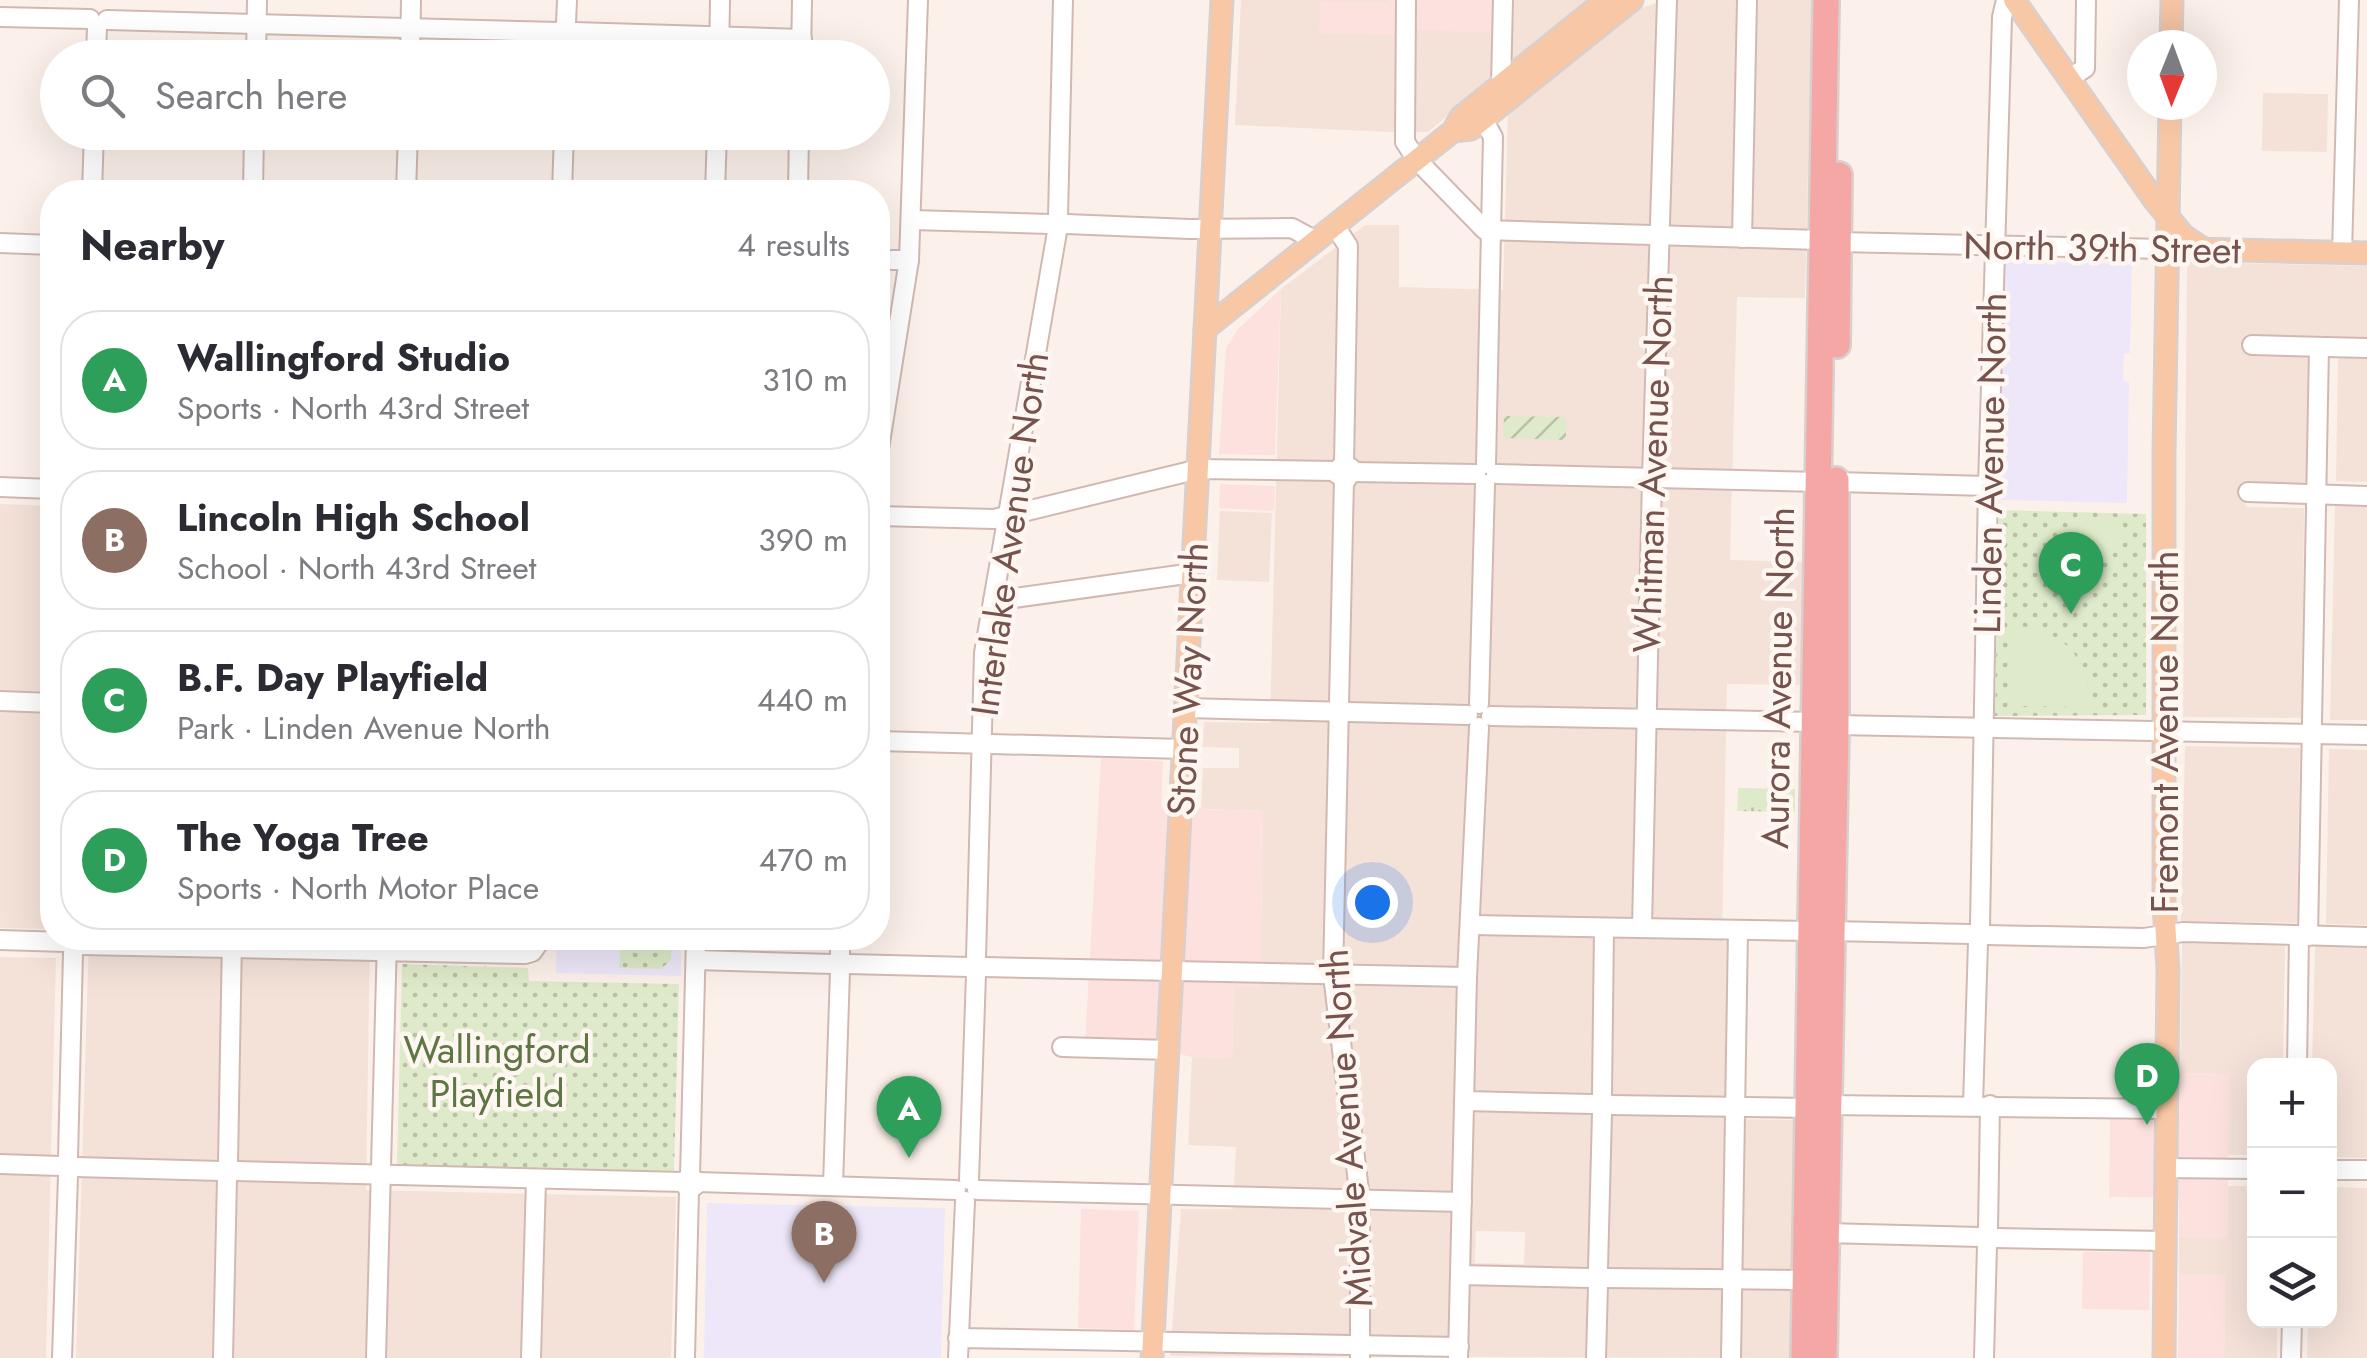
<!DOCTYPE html>
<html lang="en">
<head>
<meta charset="utf-8">
<style>
  :root { --surface:#fff; --page:#f7f7f7; --text:#2b2b33; --muted:#7c7c81; --line:#e1e1e2; --accent:#7c3aed }
  body { margin:0; font-family:Jost,sans-serif; background:var(--page); color:var(--text) }
  .controls { position:absolute; right:30px; bottom:30px; display:grid; overflow:hidden; border-radius:20px; box-shadow:0 10px 40px #0002 }
  .controls button { width:90px; height:90px; display:grid; place-items:center; padding:0; border:0; border-bottom:2px solid var(--line); background:var(--surface); color:var(--text); font:50px sans-serif }
  .compass { position:absolute; left:2127px; top:30px; width:90px; height:90px; border-radius:50%; background:var(--surface); box-shadow:0 10px 40px #0002; rotate:181deg }
  .you { position:absolute; left:1372px; top:902px; width:35px; height:35px; margin:-25px; border:8px solid #fff; border-radius:50%; background:#1a73e8; box-shadow:0 0 0 15px #1a73e833 }
  .badge { display:grid; place-items:center; width:65px; height:65px; border-radius:50%; background:var(--accent); color:#fff; font-size:32px; font-weight:700 }
  .pin { position:absolute; translate:-50% -82px; filter:drop-shadow(0 2px 5px #0008) }
  .pin::after { content:''; position:absolute; top:52px; width:35px; height:30px; background:inherit; clip-path:polygon(0 0,100% 0,50% 100%) }
  .list { margin:0; padding:0; list-style:none }
  h2 { display:flex; justify-content:space-between; align-items:center; height:130px; margin:0; padding:0 40px; font-size:42px }
  h2 small { font-size:32px; font-weight:400; color:var(--muted) }
  .list li { display:grid; grid-template-columns:65px 1fr auto; gap:30px; align-items:center; box-sizing:border-box; height:140px; margin:0 20px 20px; padding:0 20px; border:2px solid var(--line); border-radius:40px }
  .list b { display:block; font-size:38px; white-space:nowrap }
  .list p { margin:0; font-size:32px; white-space:nowrap; color:var(--muted) }
  .list em { font-size:32px; font-style:normal; color:var(--muted) }
  .icon { flex:none; width:55px; height:55px; fill:none; stroke:currentColor; stroke-width:2; stroke-linecap:round; stroke-linejoin:round }
  .map { position:relative; flex:none; width:2367px; height:1358px; overflow:hidden }
  .search { position:absolute; background:var(--surface); box-shadow:0 10px 40px #0002; left:40px; top:40px; width:850px; height:110px; display:flex; align-items:center; gap:25px; box-sizing:border-box; padding:0 35px; border-radius:55px; color:var(--muted); font-size:38px }
  .panel { position:absolute; background:var(--surface); box-shadow:0 10px 40px #0002; left:40px; top:180px; width:850px; height:770px; border-radius:40px }
  .map>svg:first-child { display:block }
  .residential { fill:#f4e2d9; fill-rule:evenodd }
  .commercial { fill:#fce1df }
  .education { fill:#eee7f9 }
  .grass { fill:url(#grass-tufts) }
  .park { fill:url(#park-dots) }
  .garden { fill:url(#garden-furrows) }
  .pitch { fill:#deeac9 }
  .lines { fill:none; stroke-linecap:round; stroke-linejoin:round }
  .minor-casing { stroke:#d1b9b2; stroke-width:22 }
  .major-casing { stroke:#d9cfcd; stroke-width:25 }
  .highway-casing { stroke:#d9cfcd; stroke-width:30 }
  .minor { stroke:#fff; stroke-width:18 }
  .major { stroke:#f8c7a6; stroke-width:20 }
  .highway { stroke:#f4a7a4; stroke-width:25 }
  .labels { text-anchor:middle; stroke-width:9; stroke-linejoin:round; paint-order:stroke }
  .street-label { font-size:38px; fill:#77534e; stroke:#fef6f1 }
  .park-label { font-size:38px; fill:#5e7643; stroke:#fef6f1 }
</style>
</head>
<body>
<div class="map">
<svg width="2367" height="1358" viewBox="0 0 2367 1358">
  <defs>
    <pattern id="grass-tufts" width="24" height="20" patternUnits="userSpaceOnUse" patternTransform="scale(2.5)"><rect width="24" height="20" fill="#deeac9"/><path d="M3 7l-1-3M5 7V3M7 7l1-3M15 17l-1-3M17 17v-4M19 17l1-3" fill="none" stroke="#b9c0a5"/></pattern>
    <pattern id="park-dots" width="8" height="8" patternUnits="userSpaceOnUse" patternTransform="scale(2.5)"><rect width="8" height="8" fill="#deeac9"/><path d="M2 2h.1M6 6h.1" fill="none" stroke="#b9c0a5" stroke-width="1.8" stroke-linecap="round"/></pattern>
    <pattern id="garden-furrows" width="10" height="10" patternUnits="userSpaceOnUse" patternTransform="scale(2.5)"><rect width="10" height="10" fill="#deeac9"/><path d="M-1 1l2-2M0 10L10 0M9 11l2-2" fill="none" stroke="#b9c0a5"/></pattern>
  </defs>
  <rect width="100%" height="100%" fill="#fcf1ea"/>
  <g class="residential">
    <path d="M1241,0H1390V3L1320,2L1389,35L1418,30L1508,0H1588L1428,132H1389L1235,125Z"/>
    <path d="M1667,0H1812L1805,298L1737,297L1730,560L1803,562L1800,685L1727,684L1722,941L1730,942L1725,1119L1797,1120L1792,1358L1170,1356L1181,1209H1233L1236,1147L1188,1145L1192,1057L1232,1058L1234,987H1260L1263,811L1201,809L1203,768H1239V748L1203,747L1204,722L1270,723L1281,289L1365,225H1399V287L1503,290L1508,111L1637,9ZM1476,1231L1525,1232L1524,1264L1475,1263Z"/>
    <path d="M2263,93L2328,94L2327,152L2262,151Z"/>
    <path d="M2190,262L2367,266V343H2308L2306,486H2245L2246,507L2304,508L2302,718L2183,717L2187,267Z"/>
    <path d="M2338,352L2367,353V482L2336,481Z"/>
    <path d="M0,504L52,506V929L0,928Z"/>
    <path d="M2335,505H2367V720H2330Z"/>
    <path d="M1220,511L1272,513L1269,582L1217,580Z"/>
    <path d="M2185,746L2300,748L2297,923L2181,921Z"/>
    <path d="M2329,749L2367,750V925L2326,924Z"/>
    <path d="M89,938H528V943L370,939L366,1190L676,1197L671,1358H76Z"/>
    <path d="M2182,943L2285,945L2283,1065L2254,1066V1155H2228L2229,1074L2180,1073Z"/>
    <path d="M2315,946L2367,947V1158L2330,1157V1066L2312,1065Z"/>
    <path d="M0,957L56,958L46,1358H0Z"/>
    <path d="M2228,1186H2254V1320L2277,1321V1358H2224L2225,1276L2179,1275V1238H2227Z"/>
    <path d="M2330,1187L2367,1188V1358H2307L2308,1321L2330,1320Z"/>
  </g>
  <g class="commercial">
    <path d="M1390,0H1508V33L1418,30L1389,35L1319,33L1320,1L1389,3Z"/>
    <path d="M1281,289L1275,455L1219,454L1226,348L1238,329Z"/>
    <path d="M1220,484L1275,486L1274,511L1219,508Z"/>
    <path d="M1101,758L1163,761L1161,808L1263,811L1260,987H1234L1232,1058L1192,1057L1144,1046L1085,1044Z"/>
    <path d="M2180,1073L2229,1074L2227,1238H2179V1198L2109,1197L2110,1119L2179,1120Z"/>
    <path d="M1081,1209L1139,1211L1134,1330L1078,1328Z"/>
    <path d="M2083,1252H2150L2149,1310L2082,1309Z"/>
    <path d="M2179,1275H2225L2224,1358H2178Z"/>
  </g>
  <g class="education">
    <path d="M2005,261L2132,264L2130,353L2124,354L2123,381L2129,382L2127,503L1999,500Z"/>
    <path d="M557,938H681V976L556,973Z"/>
    <path d="M707,1203L945,1208L941,1358H704Z"/>
  </g>
  <path class="grass" d="M1738,788L1795,789V812L1737,811Z"/>
  <g class="park">
    <path d="M1999,510L2146,514V715L1995,716Z"/>
    <path d="M621,938H672L671,960L661,969L619,968Z"/>
    <path d="M402,964L528,968L529,981L679,984L674,1172L397,1165Z"/>
  </g>
  <path class="garden" d="M1504,416L1566,417V440L1503,438Z"/>
  <g class="pitch">
    <path d="M2080,522L2121,523L2120,551L2080,550Z"/>
    <path d="M2009,625C2062,628 2088,654 2090,707L2008,706Z"/>
  </g>
  <g class="lines">
    <g class="minor-casing">
      <g id="minor">
        <path d="M1406,0L1405,142L1417,160L1485,230L1820,240"/>
        <path d="M0,17L90,19"/>
        <path d="M107,20L558,32"/>
        <path d="M566,23L567,0"/>
        <path d="M574,32L802,39"/>
        <path d="M96,58L97,27"/>
        <path d="M256,58L257,0"/>
        <path d="M410,58L411,0"/>
        <path d="M565,58L566,40"/>
        <path d="M719,58L720,0"/>
        <path d="M801,58L802,0"/>
        <path d="M2070,78L2085,68L2086,0"/>
        <path d="M1501,85L1503,0"/>
        <path d="M1483,119L1493,137L1486,464"/>
        <path d="M92,192L94,132"/>
        <path d="M253,192L254,132"/>
        <path d="M406,192L408,132"/>
        <path d="M562,192L564,132"/>
        <path d="M715,192L717,132"/>
        <path d="M798,192L799,132"/>
        <path d="M1058,217L1063,0"/>
        <path d="M912,220L1050,224"/>
        <path d="M1066,224L1190,229L1292,228L1316,241"/>
        <path d="M1335,226L1348,246L1344,464"/>
        <path d="M1742,238L1747,0"/>
        <path d="M1838,242L2166,249"/>
        <path d="M0,243L52,245"/>
        <path d="M2342,253L2349,0"/>
        <path d="M878,260H909"/>
        <path d="M2252,345L2367,348"/>
        <path d="M878,455L909,260L918,0"/>
        <path d="M1352,472L1476,474"/>
        <path d="M1496,474L1819,482"/>
        <path d="M1344,479L1333,975L1360,1199V1358"/>
        <path d="M1836,482L1988,486"/>
        <path d="M0,487L52,489"/>
        <path d="M2248,492L2367,496"/>
        <path d="M878,516L994,519L1199,469L1337,471L1343,464L1351,468L1347,479L1337,474"/>
        <path d="M993,601L1193,573"/>
        <path d="M0,701L52,703"/>
        <path d="M1479,704L1485,484"/>
        <path d="M1186,708L1468,715"/>
        <path d="M1491,716L1814,722"/>
        <path d="M1836,725L2367,735"/>
        <path d="M878,741L1184,749"/>
        <path d="M1472,925L1810,931"/>
        <path d="M1980,926L1988,486L2002,17L2006,0"/>
        <path d="M1642,928L1652,478L1667,0"/>
        <path d="M1830,931L1970,934"/>
        <path d="M1986,935L2144,938L2183,932L2367,937"/>
        <path d="M2308,936L2319,347"/>
        <path d="M0,940L66,942"/>
        <path d="M82,945L525,954L532,952L542,938"/>
        <path d="M840,956V938"/>
        <path d="M976,959L984,653L1057,232"/>
        <path d="M696,960L833,964"/>
        <path d="M848,964L969,967"/>
        <path d="M984,967L1467,977"/>
        <path d="M1062,1047L1169,1050"/>
        <path d="M2297,1066L2299,936"/>
        <path d="M1602,1095L1604,928"/>
        <path d="M1464,1101L1593,1104"/>
        <path d="M1611,1105L1808,1108"/>
        <path d="M1827,1105L2166,1109"/>
        <path d="M1973,1105L1978,942"/>
        <path d="M68,1158L73,953"/>
        <path d="M228,1163L232,938"/>
        <path d="M0,1164L60,1166"/>
        <path d="M76,1167L221,1171"/>
        <path d="M2165,1168L2254,1169"/>
        <path d="M2330,1170H2367"/>
        <path d="M235,1171L683,1182L691,1176L697,1184L689,1190L683,1182"/>
        <path d="M690,1176L696,938"/>
        <path d="M969,1180L976,974"/>
        <path d="M697,1182L956,1190"/>
        <path d="M833,1186L840,971"/>
        <path d="M977,1190L1462,1202"/>
        <path d="M1988,1230L1990,1105"/>
        <path d="M1825,1233L1980,1237"/>
        <path d="M1996,1238L2165,1241"/>
        <path d="M1598,1268L1602,1113"/>
        <path d="M1460,1275L1590,1278"/>
        <path d="M1606,1278L1805,1280"/>
        <path d="M958,1338L1459,1347"/>
        <path d="M62,1358L68,1175"/>
        <path d="M223,1358L227,1178"/>
        <path d="M376,1358L387,938"/>
        <path d="M531,1358L536,1179"/>
        <path d="M685,1358L689,1190"/>
        <path d="M958,1358L965,1201"/>
        <path d="M1458,1358L1467,977L1479,727"/>
        <path d="M1596,1358L1598,1285"/>
        <path d="M1731,1358L1738,930"/>
        <path d="M1984,1358L1987,1245"/>
        <path d="M2291,1358L2292,1320"/>
      </g>
    </g>
    <g class="major-casing">
      <g id="major">
        <path d="M2014,0L2155,201L2183,235L2205,250"/>
        <path d="M2171,45L2172,0"/>
        <path d="M1453,131L1471,129L1632,0"/>
        <path d="M2194,249L2367,253"/>
        <path d="M1205,329L1453,131L1461,117L1606,0"/>
        <path d="M1152,1358L1222,0"/>
        <path d="M2164,1358L2168,969L2164,905V453L2170,105"/>
      </g>
    </g>
    <g class="highway-casing">
      <g id="highway">
        <path d="M1837,345L1839,175"/>
        <path d="M1804,1358L1826,0"/>
        <path d="M1824,1358L1836,725V480"/>
      </g>
    </g>
    <use href="#minor" class="minor"/>
    <use href="#major" class="major"/>
    <use href="#highway" class="highway"/>
  </g>
  <g class="labels">
    <g class="street-label">
      <text transform="translate(2102 248) rotate(1)" y="13">North 39th Street</text>
      <text transform="translate(1990 463) rotate(-89)" y="13">Linden Avenue North</text>
      <text transform="translate(1653 464) rotate(-88)" y="13">Whitman Avenue North</text>
      <text transform="translate(1010 534) rotate(-82)" y="13">Interlake Avenue North</text>
      <text transform="translate(1778 678) rotate(-89)" y="13">Aurora Avenue North</text>
      <text transform="translate(1188 679) rotate(-87)" y="13">Stone Way North</text>
      <text transform="translate(2165 732) rotate(-90)" y="13">Fremont Avenue North</text>
      <text transform="translate(1347 1128) rotate(-94)" y="13">Midvale Avenue North</text>
    </g>
    <g class="park-label">
      <text x="497" y="1063">Wallingford<tspan x="497" dy="44">Playfield</tspan></text>
    </g>
  </g>
</svg>
<div class="controls">
<button>+</button>
<button>−</button>
<button><svg class="icon" aria-label="layers" viewBox="0 0 24 24"><path d="M12 4l9 5-9 5-9-5zM3 14l9 5 9-5"/></svg></button>
</div>
<svg class="compass" viewBox="-18 -18 36 36"><path d="M0-13l5 13h-10z" fill="#e53935"/><path d="M0 13l5-13h-10z" fill="#7c7c81"/></svg>
<div class="you"></div>
<div class="pin badge" style="left:909px;top:1158px;background:#2e9e5b">A</div>
<div class="pin badge" style="left:824px;top:1283px;background:#8d6e63">B</div>
<div class="pin badge" style="left:2071px;top:614px;background:#2e9e5b">C</div>
<div class="pin badge" style="left:2147px;top:1125px;background:#2e9e5b">D</div>
<div class="search"><svg class="icon" aria-label="search" viewBox="0 0 24 24"><circle cx="10" cy="10" r="6"/><path d="M15 15l6 6"/></svg>Search here</div>
<section class="panel">
<h2>Nearby<small>4 results</small></h2>
<ul class="list">
<li><span class="badge" style="background:#2e9e5b">A</span><div><b>Wallingford Studio</b><p>Sports · North 43rd Street</p></div><em>310 m</em></li>
<li><span class="badge" style="background:#8d6e63">B</span><div><b>Lincoln High School</b><p>School · North 43rd Street</p></div><em>390 m</em></li>
<li><span class="badge" style="background:#2e9e5b">C</span><div><b>B.F. Day Playfield</b><p>Park · Linden Avenue North</p></div><em>440 m</em></li>
<li><span class="badge" style="background:#2e9e5b">D</span><div><b>The Yoga Tree</b><p>Sports · North Motor Place</p></div><em>470 m</em></li>
</ul>
</section>
</div>
</body>
</html>
